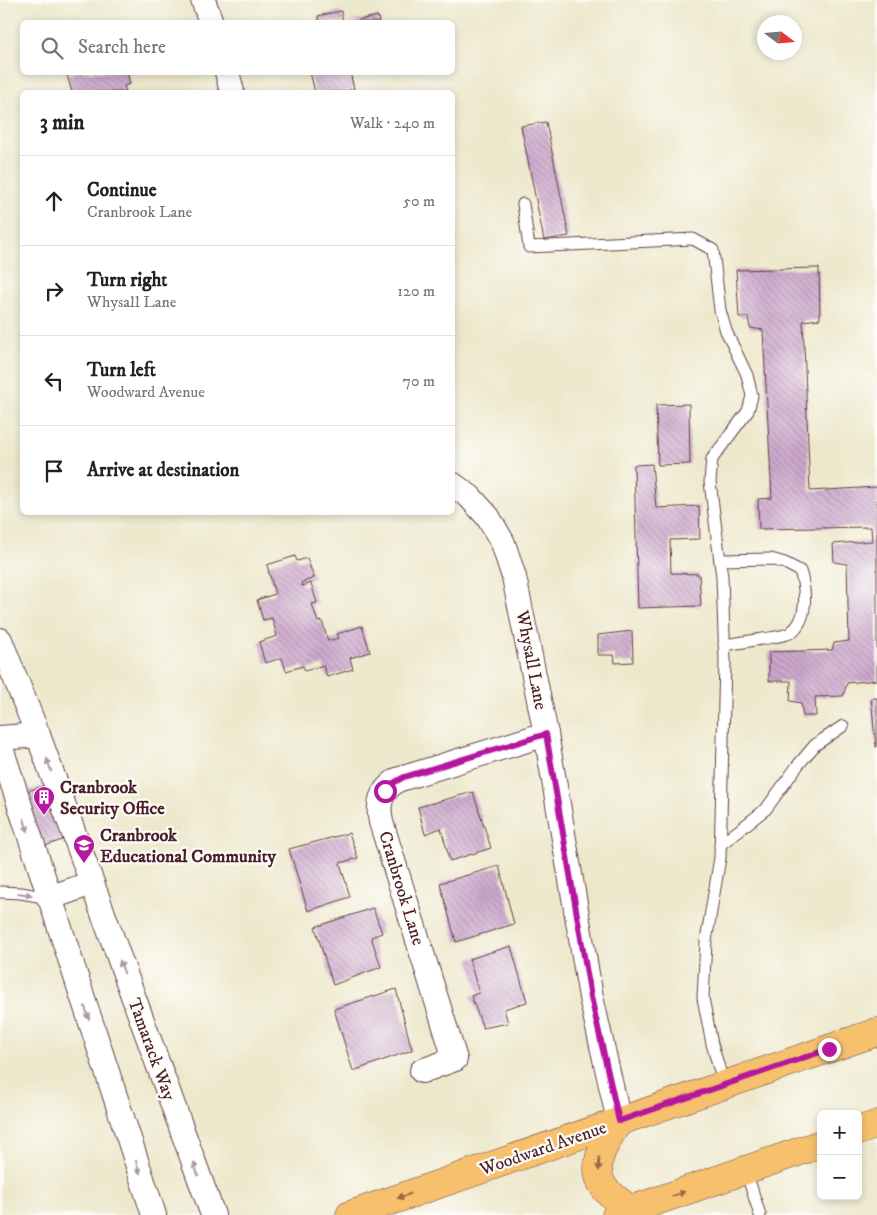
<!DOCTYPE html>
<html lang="en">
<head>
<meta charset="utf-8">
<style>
  :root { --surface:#fff; --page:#f6f6f6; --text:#222; --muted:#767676; --line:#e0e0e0 }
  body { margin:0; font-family:"IM FELL DW Pica",serif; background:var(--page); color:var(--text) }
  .controls { position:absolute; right:15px; bottom:15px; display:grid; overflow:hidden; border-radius:8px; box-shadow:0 2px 8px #0003 }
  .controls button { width:45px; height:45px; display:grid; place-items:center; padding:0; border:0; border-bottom:1px solid var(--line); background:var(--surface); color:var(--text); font:25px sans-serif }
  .compass { position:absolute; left:757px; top:15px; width:45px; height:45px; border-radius:50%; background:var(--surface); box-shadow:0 2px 8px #0003; rotate:106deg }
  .stop { position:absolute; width:15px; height:15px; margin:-11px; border:4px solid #b5179e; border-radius:50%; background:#fff }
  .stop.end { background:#b5179e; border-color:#fff; box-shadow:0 1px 5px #0008 }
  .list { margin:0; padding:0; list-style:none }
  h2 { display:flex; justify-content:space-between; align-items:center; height:65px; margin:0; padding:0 20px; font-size:21px }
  h2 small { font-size:16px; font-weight:400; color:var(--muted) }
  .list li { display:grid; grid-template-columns:32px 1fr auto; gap:15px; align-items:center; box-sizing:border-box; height:90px; padding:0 20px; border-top:1px solid var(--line) }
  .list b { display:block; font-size:19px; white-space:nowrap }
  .list p { margin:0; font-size:16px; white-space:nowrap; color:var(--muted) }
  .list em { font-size:16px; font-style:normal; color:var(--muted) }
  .icon { flex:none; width:28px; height:28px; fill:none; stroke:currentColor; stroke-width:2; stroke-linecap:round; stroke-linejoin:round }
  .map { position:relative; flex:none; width:877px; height:1215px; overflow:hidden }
  .search { position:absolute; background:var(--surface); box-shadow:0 2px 8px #0003; left:20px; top:20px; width:435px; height:55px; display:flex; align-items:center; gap:12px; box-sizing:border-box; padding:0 18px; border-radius:8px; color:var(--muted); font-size:19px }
  .panel { position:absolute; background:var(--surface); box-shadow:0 2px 8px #0003; left:20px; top:90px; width:435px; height:425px; border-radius:8px }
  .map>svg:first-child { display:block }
  .building { fill:url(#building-back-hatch) }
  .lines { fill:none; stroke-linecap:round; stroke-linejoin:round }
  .service-casing { stroke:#623d43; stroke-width:13 }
  .minor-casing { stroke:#623d43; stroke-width:26 }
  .primary-casing { stroke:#623d43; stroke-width:29 }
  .service { stroke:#fff; stroke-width:11 }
  .minor { stroke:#fff; stroke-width:24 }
  .primary { stroke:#f7c06c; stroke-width:28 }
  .oneway { fill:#ae9aa0 }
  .oneway2 { fill:#986748 }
  .route { stroke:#b5179e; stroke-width:6 }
  .labels { text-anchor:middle; stroke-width:4.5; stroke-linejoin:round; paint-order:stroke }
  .street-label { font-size:18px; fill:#4a1f2b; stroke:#fdfcf7 }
  .poi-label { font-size:18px; font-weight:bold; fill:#4a1f2b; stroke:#fdfcf7; text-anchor:start }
</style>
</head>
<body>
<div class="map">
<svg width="877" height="1215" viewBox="0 0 877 1215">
  <defs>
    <pattern id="building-back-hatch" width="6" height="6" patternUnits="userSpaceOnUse" patternTransform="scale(1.25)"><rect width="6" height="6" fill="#cda9cd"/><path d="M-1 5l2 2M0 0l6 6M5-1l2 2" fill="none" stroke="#a889a7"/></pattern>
  </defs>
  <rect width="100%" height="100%" fill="#fdfcf7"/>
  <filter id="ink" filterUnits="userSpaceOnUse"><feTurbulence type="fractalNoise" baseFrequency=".02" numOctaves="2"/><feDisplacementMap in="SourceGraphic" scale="10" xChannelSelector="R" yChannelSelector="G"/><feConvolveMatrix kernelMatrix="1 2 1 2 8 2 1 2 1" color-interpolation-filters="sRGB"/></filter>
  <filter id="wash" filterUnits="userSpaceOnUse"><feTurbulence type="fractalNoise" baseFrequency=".0096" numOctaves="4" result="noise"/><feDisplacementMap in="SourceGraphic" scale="20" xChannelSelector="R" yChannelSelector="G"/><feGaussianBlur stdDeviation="1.12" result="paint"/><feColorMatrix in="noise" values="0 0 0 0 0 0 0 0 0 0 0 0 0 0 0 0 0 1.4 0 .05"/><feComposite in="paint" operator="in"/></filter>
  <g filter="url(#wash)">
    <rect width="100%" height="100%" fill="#ede8cc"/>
    <g id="blocks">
      <g class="building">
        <path d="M341,11L343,22H319L318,16Z"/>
        <path d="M378,16L379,22H350Z"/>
        <path d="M77,72H127L130,84L124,86L126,92H72L67,75Z"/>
        <path d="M310,72H350L354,89L340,92H315Z"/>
        <path d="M546,122L569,236L544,240L521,126Z"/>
        <path d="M819,268L820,319L803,321L810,491L877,487V680L847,683L843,696L815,697L816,716H803L801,703L790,701L791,681H769V652L832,650L834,643L849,641L847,564L834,562L833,544L872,541L871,527L759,529L758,499L772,498L763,330L750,328L748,317H739L736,270Z"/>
        <path d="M689,404L690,464L658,465L656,405Z"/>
        <path d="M652,464L656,508L699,506L700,539L670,540L671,573L699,574L701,606L638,608L634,465Z"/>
        <path d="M295,556L297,561L307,558L314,578L301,583L302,586L311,583L317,603L312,604L318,622L322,621L328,641L339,638L337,634L362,626L370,652L350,658L353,669L327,677L323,665L305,671L303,666L286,671L282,658L265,663L259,642L277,636L272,618L263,620L257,600L275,594L267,565Z"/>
        <path d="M632,631L633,662L615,663L614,655H598V635Z"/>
        <path d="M871,698H877V747H876Z"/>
        <path d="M46,785L65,839L42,847L24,792Z"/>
        <path d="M473,792L491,848L450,861L441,828L425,834L418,807Z"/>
        <path d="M349,833L358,858L340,863L350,897L308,911L289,849Z"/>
        <path d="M499,866L514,924L456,942L440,883Z"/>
        <path d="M373,908L382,933L371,937L381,967L333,985L315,927Z"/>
        <path d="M511,946L527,1002L504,1009L508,1023L483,1028L471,996L479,993L469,959Z"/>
        <path d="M396,989L412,1050L353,1071L334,1009Z"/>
      </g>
    </g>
  </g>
  <g filter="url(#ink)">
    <use href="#blocks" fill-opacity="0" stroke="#623d43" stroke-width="1"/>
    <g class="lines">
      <g class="service-casing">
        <g id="service">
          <path d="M523,204L529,247L693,239L713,250L720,310L726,331L747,375L752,396L748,411L712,459L710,482L722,577L725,662L720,858L706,941L703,998L712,1044L724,1085"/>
          <path d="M720,560L771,559L785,563L800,571C806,590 809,620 790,633C784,637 735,643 724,645"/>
          <path d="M720,845L766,809L798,765L815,745L843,726"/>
          <path d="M0,892L21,893L49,898"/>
          <path d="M746,1171L760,1215"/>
        </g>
      </g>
      <g class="minor-casing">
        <g id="minor">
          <path d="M203,0L211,22"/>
          <path d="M227,72L232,92"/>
          <path d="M452,484L470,497L488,517L503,543L514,577L546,734L591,997L619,1121"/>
          <path d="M0,640L38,735L213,1215"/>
          <path d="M0,738L38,735"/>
          <path d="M0,745L154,1215"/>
          <path d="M49,898L92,883"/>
          <path d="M422,1071L455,1059L381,822C377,803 381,791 397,780L546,734"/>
        </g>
      </g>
      <g class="primary-casing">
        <g id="primary">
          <path d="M619,1121C606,1141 587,1167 606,1190C613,1197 623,1204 631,1210"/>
          <path d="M858,1131L877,1124"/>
          <path d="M350,1215L877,1032"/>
          <path d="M616,1215L821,1144"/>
        </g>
      </g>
      <use href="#service" class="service"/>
      <use href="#minor" class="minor"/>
      <use href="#primary" class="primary"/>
    </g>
    <defs><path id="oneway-solid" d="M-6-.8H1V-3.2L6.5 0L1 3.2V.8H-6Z" transform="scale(1.25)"/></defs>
    <g class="oneway">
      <use href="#oneway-solid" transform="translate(49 765) rotate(-110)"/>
      <use href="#oneway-solid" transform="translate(26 825) rotate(72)"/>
      <use href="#oneway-solid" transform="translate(25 894) rotate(8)"/>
      <use href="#oneway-solid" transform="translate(122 967) rotate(-110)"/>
      <use href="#oneway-solid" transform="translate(87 1013) rotate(72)"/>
      <use href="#oneway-solid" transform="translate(138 1167) rotate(72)"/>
      <use href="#oneway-solid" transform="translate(196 1169) rotate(-110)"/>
    </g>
    <g class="oneway2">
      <use href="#oneway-solid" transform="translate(599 1164) rotate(92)"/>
      <use href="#oneway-solid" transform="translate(678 1194) rotate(-19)"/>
      <use href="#oneway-solid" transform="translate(404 1196) rotate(161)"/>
    </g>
  </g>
  <g class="lines" filter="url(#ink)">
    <path class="route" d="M385,791L390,785L404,777L546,734L591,997L619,1121L829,1049"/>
  </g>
  <defs>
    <g id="building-pin" transform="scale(1.125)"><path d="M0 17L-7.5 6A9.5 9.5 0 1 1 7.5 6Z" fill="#b5179e" stroke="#fdfcf7"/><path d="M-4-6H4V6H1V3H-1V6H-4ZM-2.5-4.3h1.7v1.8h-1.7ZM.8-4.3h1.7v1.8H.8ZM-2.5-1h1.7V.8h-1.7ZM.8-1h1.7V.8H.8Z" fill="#fff"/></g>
    <g id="school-pin" transform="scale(1.125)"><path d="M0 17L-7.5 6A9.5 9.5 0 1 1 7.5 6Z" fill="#b5179e" stroke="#fdfcf7"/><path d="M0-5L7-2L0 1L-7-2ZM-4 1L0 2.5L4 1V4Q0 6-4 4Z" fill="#fff"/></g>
  </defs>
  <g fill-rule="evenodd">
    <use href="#building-pin" x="44" y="797"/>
    <use href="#school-pin" x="84" y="845"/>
  </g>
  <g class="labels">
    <g class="street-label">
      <text transform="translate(532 660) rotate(79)" y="6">Whysall Lane</text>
      <text transform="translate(402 888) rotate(73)" y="6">Cranbrook Lane</text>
      <text transform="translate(152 1049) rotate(70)" y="6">Tamarack Way</text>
      <text transform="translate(543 1148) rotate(-19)" y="6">Woodward Avenue</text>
    </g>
    <g class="poi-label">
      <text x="60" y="793">Cranbrook<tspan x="60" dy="21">Security Office</tspan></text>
      <text x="100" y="841">Cranbrook<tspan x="100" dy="21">Educational Community</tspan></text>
    </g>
  </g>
</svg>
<div class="controls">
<button>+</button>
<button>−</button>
</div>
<svg class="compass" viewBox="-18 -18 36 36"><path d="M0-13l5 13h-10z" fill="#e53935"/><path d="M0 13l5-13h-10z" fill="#767676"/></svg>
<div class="stop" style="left:385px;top:791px"></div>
<div class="stop end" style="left:829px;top:1049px"></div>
<div class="search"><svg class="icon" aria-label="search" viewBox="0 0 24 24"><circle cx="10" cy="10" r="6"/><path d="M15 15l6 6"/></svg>Search here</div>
<section class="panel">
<h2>3 min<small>Walk · 240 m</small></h2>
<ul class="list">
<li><svg class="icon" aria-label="ahead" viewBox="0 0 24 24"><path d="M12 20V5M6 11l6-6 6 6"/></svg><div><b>Continue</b><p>Cranbrook Lane</p></div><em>50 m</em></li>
<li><svg class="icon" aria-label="right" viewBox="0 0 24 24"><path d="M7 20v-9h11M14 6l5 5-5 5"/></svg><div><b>Turn right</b><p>Whysall Lane</p></div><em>120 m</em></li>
<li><svg class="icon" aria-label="left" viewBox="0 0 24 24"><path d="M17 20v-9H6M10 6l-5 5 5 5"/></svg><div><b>Turn left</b><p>Woodward Avenue</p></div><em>70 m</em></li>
<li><svg class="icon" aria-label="arrive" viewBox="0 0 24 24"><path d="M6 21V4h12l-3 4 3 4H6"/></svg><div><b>Arrive at destination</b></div></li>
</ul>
</section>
</div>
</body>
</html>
